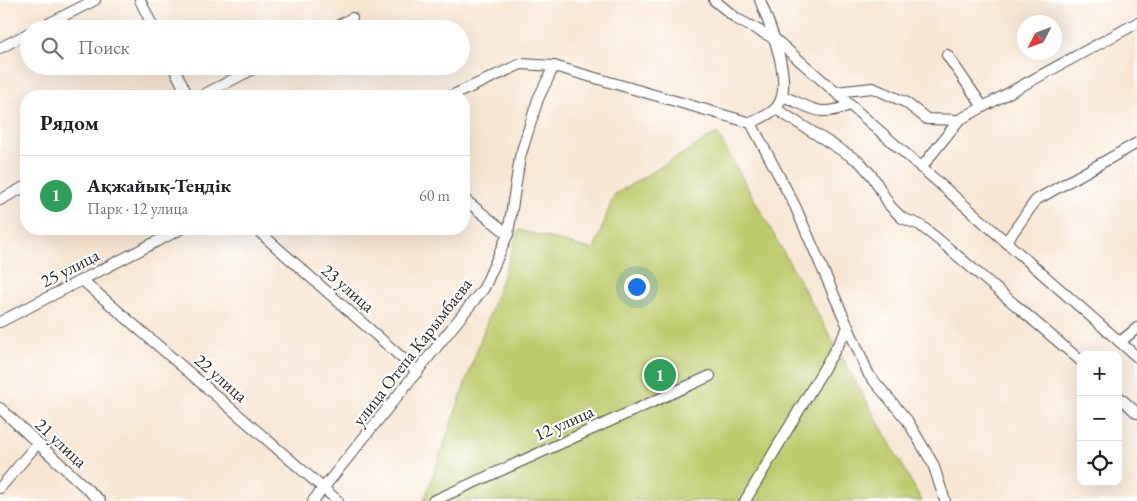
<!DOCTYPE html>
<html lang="ru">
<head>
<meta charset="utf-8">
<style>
  :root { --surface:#fff; --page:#f2f2f2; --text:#202124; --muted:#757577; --line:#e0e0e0; --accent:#c8321e }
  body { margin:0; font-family:"EB Garamond",serif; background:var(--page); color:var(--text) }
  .controls { position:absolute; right:15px; bottom:15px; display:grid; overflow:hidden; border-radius:10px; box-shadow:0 5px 20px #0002 }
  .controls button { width:45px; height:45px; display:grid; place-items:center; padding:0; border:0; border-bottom:1px solid var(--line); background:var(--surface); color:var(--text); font:25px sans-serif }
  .compass { position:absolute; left:1017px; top:15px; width:45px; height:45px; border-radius:50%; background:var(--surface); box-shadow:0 5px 20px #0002; rotate:228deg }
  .you { position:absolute; left:636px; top:286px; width:18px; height:18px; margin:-12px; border:4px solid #fff; border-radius:50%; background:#1a73e8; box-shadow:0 0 0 8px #1a73e833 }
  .badge { display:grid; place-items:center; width:32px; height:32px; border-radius:50%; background:var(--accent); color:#fff; font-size:16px; font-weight:700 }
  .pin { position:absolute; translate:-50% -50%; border:2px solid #fff; box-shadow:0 1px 5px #0006 }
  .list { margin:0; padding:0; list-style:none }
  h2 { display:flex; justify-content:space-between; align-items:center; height:65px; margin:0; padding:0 20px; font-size:21px }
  h2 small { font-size:16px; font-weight:400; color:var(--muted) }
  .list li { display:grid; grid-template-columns:32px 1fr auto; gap:15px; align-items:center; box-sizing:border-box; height:80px; padding:0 20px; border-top:1px solid var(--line) }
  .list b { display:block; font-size:19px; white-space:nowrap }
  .list p { margin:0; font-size:16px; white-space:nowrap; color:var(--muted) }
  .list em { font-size:16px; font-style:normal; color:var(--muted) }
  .icon { flex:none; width:28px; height:28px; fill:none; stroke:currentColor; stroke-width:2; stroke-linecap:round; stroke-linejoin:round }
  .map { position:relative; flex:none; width:1137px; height:501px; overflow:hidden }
  .search { position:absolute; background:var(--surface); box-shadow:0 5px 20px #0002; left:20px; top:20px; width:450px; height:55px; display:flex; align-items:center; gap:12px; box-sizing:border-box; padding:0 18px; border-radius:28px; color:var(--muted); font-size:19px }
  .panel { position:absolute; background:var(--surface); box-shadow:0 5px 20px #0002; left:20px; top:90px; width:450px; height:145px; border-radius:20px }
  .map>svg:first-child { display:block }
  .green { fill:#becb6d; stroke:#747b4c }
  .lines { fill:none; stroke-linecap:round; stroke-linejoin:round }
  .minor-casing { stroke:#4a4744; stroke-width:12 }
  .minor { stroke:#fff; stroke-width:10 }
  .labels { text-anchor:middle; stroke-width:4.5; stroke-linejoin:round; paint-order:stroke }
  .street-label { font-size:18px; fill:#2b2b2b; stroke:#fff }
</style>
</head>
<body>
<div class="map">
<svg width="1137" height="501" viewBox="0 0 1137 501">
  <rect width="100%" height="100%" fill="#fff"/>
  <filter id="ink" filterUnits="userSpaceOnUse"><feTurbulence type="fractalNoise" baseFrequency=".02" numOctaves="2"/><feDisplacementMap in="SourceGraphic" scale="10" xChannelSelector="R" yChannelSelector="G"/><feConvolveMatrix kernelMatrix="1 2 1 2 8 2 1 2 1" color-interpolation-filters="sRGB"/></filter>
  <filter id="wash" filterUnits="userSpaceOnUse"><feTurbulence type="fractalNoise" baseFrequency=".0096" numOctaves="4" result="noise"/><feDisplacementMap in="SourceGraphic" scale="20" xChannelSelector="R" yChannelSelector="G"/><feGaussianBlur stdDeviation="1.12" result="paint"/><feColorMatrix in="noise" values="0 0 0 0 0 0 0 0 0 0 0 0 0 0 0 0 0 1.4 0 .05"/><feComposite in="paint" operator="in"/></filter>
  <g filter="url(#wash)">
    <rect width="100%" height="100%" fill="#f8e6d3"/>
    <path class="green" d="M717,133L922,501H424L519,230L594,250L614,195Z"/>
  </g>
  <g filter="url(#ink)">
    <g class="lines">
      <g class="minor-casing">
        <g id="minor">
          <path d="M140,0L154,29"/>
          <path d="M714,0L737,19L775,39L1137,357"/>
          <path d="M38,29L95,0"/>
          <path d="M332,29L352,18"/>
          <path d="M0,48L29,33"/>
          <path d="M947,55L983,107"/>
          <path d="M173,66L188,96"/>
          <path d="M835,92L873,88L905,102L927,119L959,120"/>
          <path d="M201,96L259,66"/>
          <path d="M451,96L521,64L554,66L751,123L795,206L869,375L907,420L933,464L945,501"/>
          <path d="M782,96C810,106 819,119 849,105"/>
          <path d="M776,109L860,162L873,177L890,206L902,218L920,225L939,240L1081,361"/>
          <path d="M751,123C759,119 769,115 775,109C797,88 769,24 760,0"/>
          <path d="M921,168L959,120L1137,23"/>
          <path d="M464,199L508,234"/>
          <path d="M0,200L26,186"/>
          <path d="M256,229L418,372"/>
          <path d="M1006,242L1036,200L1137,143"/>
          <path d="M82,280L338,501"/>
          <path d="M0,322L181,229"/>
          <path d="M1120,342L1137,328"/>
          <path d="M1118,396L1137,413"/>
          <path d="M0,408L100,501"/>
          <path d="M0,488L38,443"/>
          <path d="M313,501L484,288L508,234L520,157L538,99L554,66"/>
          <path d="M433,501L710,376"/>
          <path d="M745,501L848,328"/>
        </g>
      </g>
      <use href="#minor" class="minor"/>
    </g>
  </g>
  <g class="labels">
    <g class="street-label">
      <text transform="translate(70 268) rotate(-27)" y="6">25 улица</text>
      <text transform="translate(348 288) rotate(41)" y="6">23 улица</text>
      <text transform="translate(412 352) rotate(-52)" y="6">улица Отепа Карымбаева</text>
      <text transform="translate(221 378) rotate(41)" y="6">22 улица</text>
      <text transform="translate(564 423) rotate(-24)" y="6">12 улица</text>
      <text transform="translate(61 443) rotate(43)" y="6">21 улица</text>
    </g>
  </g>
</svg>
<div class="controls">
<button>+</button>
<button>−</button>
<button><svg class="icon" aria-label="locate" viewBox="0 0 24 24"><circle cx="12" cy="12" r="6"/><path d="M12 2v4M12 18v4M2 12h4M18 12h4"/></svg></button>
</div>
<svg class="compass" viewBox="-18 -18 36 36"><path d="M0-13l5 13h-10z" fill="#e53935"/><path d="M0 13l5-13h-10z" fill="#757577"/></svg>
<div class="you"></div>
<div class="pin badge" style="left:660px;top:375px;background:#2e9e5b">1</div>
<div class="search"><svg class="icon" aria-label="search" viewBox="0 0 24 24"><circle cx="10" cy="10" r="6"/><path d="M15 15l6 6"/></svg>Поиск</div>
<section class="panel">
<h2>Рядом<small></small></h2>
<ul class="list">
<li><span class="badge" style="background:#2e9e5b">1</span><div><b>Ақжайық-Теңдік</b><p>Парк · 12 улица</p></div><em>60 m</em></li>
</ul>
</section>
</div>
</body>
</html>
